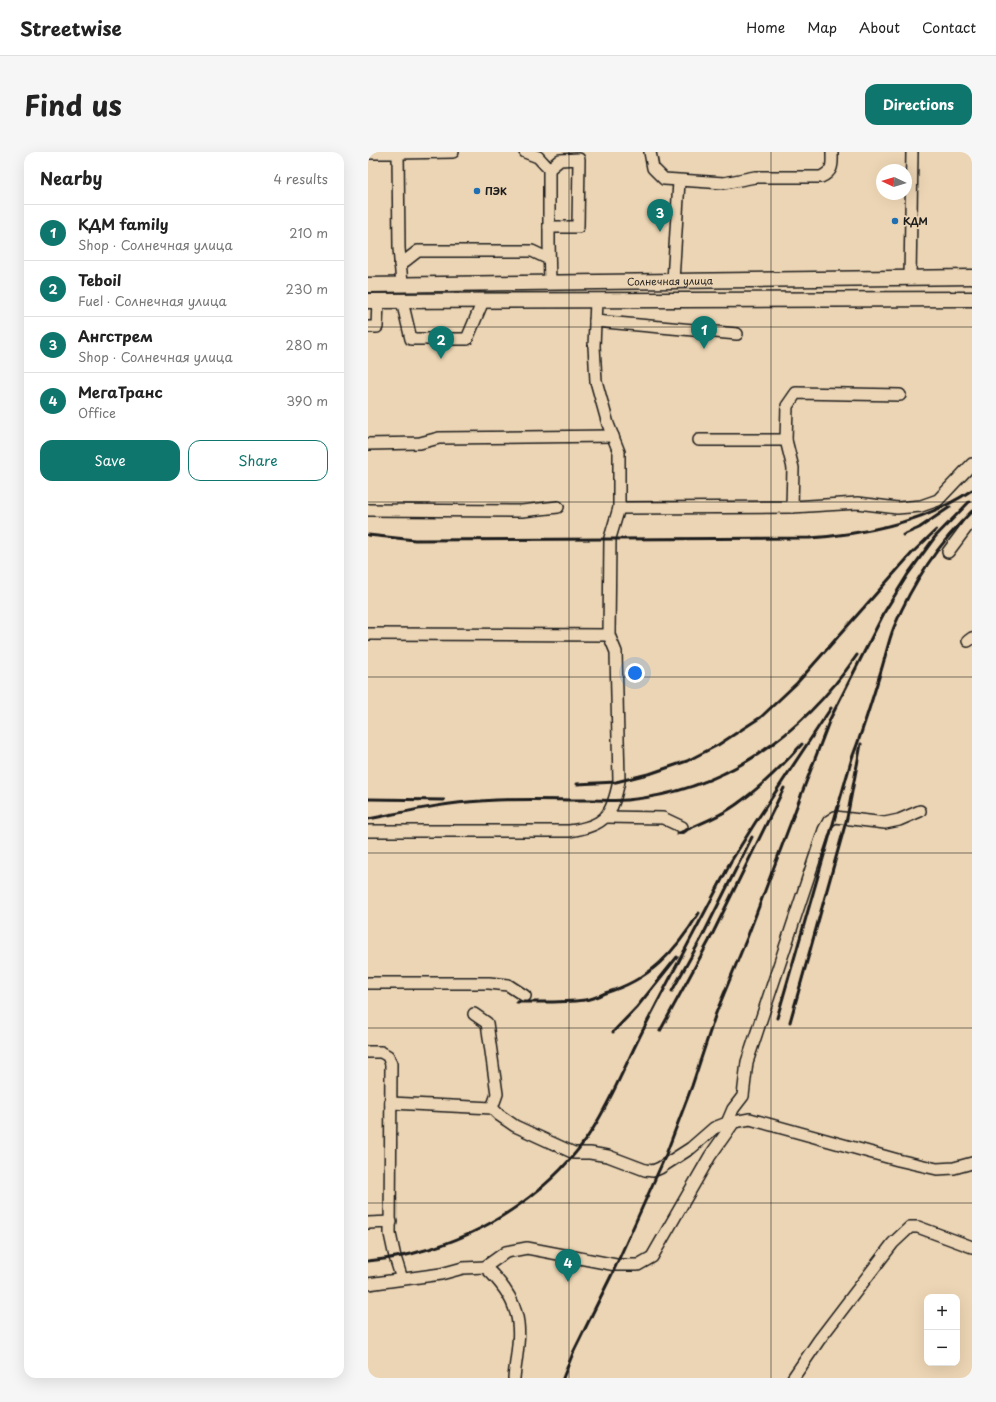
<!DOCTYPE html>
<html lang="en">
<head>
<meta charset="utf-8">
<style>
  :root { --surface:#fff; --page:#f6f6f6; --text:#222; --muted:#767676; --line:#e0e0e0; --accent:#0f766e }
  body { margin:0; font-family:"Playpen Sans",sans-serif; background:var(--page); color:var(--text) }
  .controls { position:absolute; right:12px; bottom:12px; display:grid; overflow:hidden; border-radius:8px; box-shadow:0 4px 16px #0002 }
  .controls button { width:36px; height:36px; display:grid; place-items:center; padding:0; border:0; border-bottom:1px solid var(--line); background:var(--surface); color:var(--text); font:20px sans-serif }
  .compass { position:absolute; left:508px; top:12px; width:36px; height:36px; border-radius:50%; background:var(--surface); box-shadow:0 4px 16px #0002; rotate:274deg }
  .you { position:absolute; left:267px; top:521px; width:14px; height:14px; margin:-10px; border:3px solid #fff; border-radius:50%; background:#1a73e8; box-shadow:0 0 0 6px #1a73e833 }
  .badge { display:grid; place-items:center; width:26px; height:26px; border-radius:50%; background:var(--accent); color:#fff; font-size:13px; font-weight:700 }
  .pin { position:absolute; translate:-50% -33px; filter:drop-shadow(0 1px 2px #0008) }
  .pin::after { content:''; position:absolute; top:21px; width:14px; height:12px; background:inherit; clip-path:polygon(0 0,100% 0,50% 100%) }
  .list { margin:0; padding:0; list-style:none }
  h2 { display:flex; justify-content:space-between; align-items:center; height:52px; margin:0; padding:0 16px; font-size:17px }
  h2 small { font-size:13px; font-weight:400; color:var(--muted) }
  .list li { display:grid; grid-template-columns:26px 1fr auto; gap:12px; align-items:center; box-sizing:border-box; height:56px; padding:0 16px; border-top:1px solid var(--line) }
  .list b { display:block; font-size:15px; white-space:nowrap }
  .list p { margin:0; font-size:13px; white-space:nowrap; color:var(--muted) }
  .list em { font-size:13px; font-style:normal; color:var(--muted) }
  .actions { display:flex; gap:8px; padding:12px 16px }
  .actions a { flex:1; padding:9px 0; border:1px solid var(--accent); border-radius:12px; text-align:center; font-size:14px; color:var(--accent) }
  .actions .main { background:var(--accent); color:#fff }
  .map { position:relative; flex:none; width:604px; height:1226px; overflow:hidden; border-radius:12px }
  header { display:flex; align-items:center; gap:24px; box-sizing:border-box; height:56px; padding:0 20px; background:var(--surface); border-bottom:1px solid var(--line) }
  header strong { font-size:19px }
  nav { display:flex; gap:22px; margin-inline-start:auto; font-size:14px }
  .intro { display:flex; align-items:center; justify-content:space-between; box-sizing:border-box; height:96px; padding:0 24px }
  h1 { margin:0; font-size:28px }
  .button { padding:10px 18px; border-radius:12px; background:var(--accent); color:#fff; font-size:14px; font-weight:700 }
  main { display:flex; gap:24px; padding:0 24px }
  aside { flex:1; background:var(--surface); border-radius:12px; box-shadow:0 4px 16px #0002 }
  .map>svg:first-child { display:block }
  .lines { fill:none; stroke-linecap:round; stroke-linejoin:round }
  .minor-casing { stroke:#1c1c1c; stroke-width:14 }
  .major-casing { stroke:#1c1c1c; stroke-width:17 }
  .minor { stroke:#ecd5b4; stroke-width:11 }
  .major { stroke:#ecd5b4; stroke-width:14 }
  .rail { stroke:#1c1c1c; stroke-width:3 }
  .grid { fill:none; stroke:#1c1c1c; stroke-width:1; stroke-opacity:0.55 }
  .poi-dot { fill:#1f6fb2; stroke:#ecd5b4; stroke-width:1.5 }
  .labels { text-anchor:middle; stroke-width:3.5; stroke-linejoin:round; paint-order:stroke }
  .poi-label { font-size:10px; font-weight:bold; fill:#1c1c1c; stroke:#ecd5b4; text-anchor:start }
  .street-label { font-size:10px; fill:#1c1c1c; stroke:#ecd5b4 }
</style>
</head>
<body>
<header>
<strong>Streetwise</strong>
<nav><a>Home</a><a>Map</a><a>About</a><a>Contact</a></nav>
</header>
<div class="intro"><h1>Find us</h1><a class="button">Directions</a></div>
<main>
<aside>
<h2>Nearby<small>4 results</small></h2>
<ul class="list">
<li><span class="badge">1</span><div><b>КДМ family</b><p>Shop · Солнечная улица</p></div><em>210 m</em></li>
<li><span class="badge">2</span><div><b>Teboil</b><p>Fuel · Солнечная улица</p></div><em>230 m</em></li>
<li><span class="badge">3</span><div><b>Ангстрем</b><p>Shop · Солнечная улица</p></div><em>280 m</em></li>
<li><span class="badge">4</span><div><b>МегаТранс</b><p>Office</p></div><em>390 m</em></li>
</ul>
<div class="actions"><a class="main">Save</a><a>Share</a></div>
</aside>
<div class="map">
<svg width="604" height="1226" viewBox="0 0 604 1226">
  <rect width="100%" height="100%" fill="#ecd5b4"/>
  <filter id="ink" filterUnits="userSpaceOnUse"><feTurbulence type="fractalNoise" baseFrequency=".025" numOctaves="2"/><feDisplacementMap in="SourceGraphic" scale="8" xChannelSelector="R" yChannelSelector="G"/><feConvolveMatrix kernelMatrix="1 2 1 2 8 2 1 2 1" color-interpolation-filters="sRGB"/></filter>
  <g filter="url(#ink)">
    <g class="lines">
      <g class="minor-casing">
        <g id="minor">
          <path d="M157,0L170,5L181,17V91L182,130"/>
          <path d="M282,0L285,16L296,27L356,31L387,25H453C466,19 464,12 464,0"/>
          <path d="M0,1H30L31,96L34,132"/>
          <path d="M30,1L85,0"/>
          <path d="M181,75H210L211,7L192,8L181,17"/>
          <path d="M32,113L50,99H164L181,107"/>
          <path d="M542,126L544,0"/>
          <path d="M305,129L311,29"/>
          <path d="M34,149L43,187H99L115,149"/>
          <path d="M227,169L369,182"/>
          <path d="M0,175H9L10,149"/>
          <path d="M331,288H418"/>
          <path d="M0,292L52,291L71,286L245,284"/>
          <path d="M424,355L425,316L418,288L419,254L428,241L532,243"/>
          <path d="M251,356L424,355L490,351L529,356L553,354L570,348L604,312"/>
          <path d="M0,358L154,359L190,355"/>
          <path d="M580,400L604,368"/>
          <path d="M0,482L241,483"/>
          <path d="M600,489L604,486"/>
          <path d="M238,665L295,666L314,675"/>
          <path d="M0,679H201C238,674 244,663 251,629L248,500L241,483L242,386L251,356V300L240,272L228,229L226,194L228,149"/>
          <path d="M0,831H121L140,833L157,844"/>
          <path d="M106,862L119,871L129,942L124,956"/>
          <path d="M0,900H13L20,904L23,912L22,1082L27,1105L34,1127"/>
          <path d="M23,951L124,956L131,963L147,974L206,1001H222L240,1004L277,1018L285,1019L292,1016L323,996L346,976L359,971L366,970"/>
          <path d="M359,971L365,957L375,944L379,910L456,678L461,669L467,665L517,671L531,668L552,659"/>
          <path d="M0,1071L23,1070"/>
          <path d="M117,1115L138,1100L159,1096L248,1113H270L284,1105L342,1004L366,970L382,967L530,1008L569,1017L586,1016L604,1011"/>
          <path d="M0,1132L73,1122L95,1116L117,1115C130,1127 143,1142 148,1161C154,1181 148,1205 146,1226"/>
          <path d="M425,1226L451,1188L525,1091L542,1075H550L604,1095"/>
        </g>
      </g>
      <g class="major-casing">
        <g id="major">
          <path id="s1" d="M0,133L604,125"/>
          <path d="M0,149L604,147"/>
        </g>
      </g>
      <use href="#minor" class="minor"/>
      <use href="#major" class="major"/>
      <g class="rail">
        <path d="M0,383L47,388L442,386C498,382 557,370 604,338"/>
        <path d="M535,383L551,376L582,355"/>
        <path d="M514,464L540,422L567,385L601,350"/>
        <path d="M209,632L248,630L284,621L319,609L350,593L393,565L429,531L545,400L568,378"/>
        <path d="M0,647L76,648"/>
        <path d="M0,667C37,660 75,651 113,649C150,646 186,648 223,648C235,648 247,649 259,648C357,639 434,583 489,503"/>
        <path d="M309,682C331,672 354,664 373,649C395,633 416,612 434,592"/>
        <path d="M360,714L387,671L463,556"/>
        <path d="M304,839L334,785L384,685"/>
        <path d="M149,850C172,850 194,851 217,848C224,847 231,844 237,841C282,828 307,800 331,761"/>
        <path d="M409,866L484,606C495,578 503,551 512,522C517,507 520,490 526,475C544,432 570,392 604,359"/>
        <path d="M422,870L479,666L493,592"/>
        <path d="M292,879L341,789L416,636"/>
        <path d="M245,880L269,855L309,805"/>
        <path d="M0,1109C17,1107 34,1105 50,1100C120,1082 188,1036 226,975C244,946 257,914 272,884C302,825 333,768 363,710"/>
        <path d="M195,1226L205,1201L245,1120L297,1005L324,934L348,861L379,786L462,567L516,461"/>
      </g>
    </g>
  </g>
  <path class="grid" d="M201,0V1226M403,0V1226M0,175H604M0,350H604M0,525H604M0,701H604M0,876H604M0,1051H604"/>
  <g class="poi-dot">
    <circle cx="109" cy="39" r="4"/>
    <circle cx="527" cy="69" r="4"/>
  </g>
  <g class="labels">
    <g class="poi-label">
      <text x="117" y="43">ПЭК</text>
      <text x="535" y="73">КДМ</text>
    </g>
    <g class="street-label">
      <text dy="4" stroke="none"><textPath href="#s1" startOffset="302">Солнечная улица</textPath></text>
    </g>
  </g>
</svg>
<div class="controls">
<button>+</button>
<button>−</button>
</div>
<svg class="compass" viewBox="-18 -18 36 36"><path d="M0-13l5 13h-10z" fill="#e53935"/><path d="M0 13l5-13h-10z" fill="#767676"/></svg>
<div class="you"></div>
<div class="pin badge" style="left:336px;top:197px">1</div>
<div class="pin badge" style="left:73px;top:207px">2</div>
<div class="pin badge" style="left:292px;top:80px">3</div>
<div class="pin badge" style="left:200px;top:1130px">4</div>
</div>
</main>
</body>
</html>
